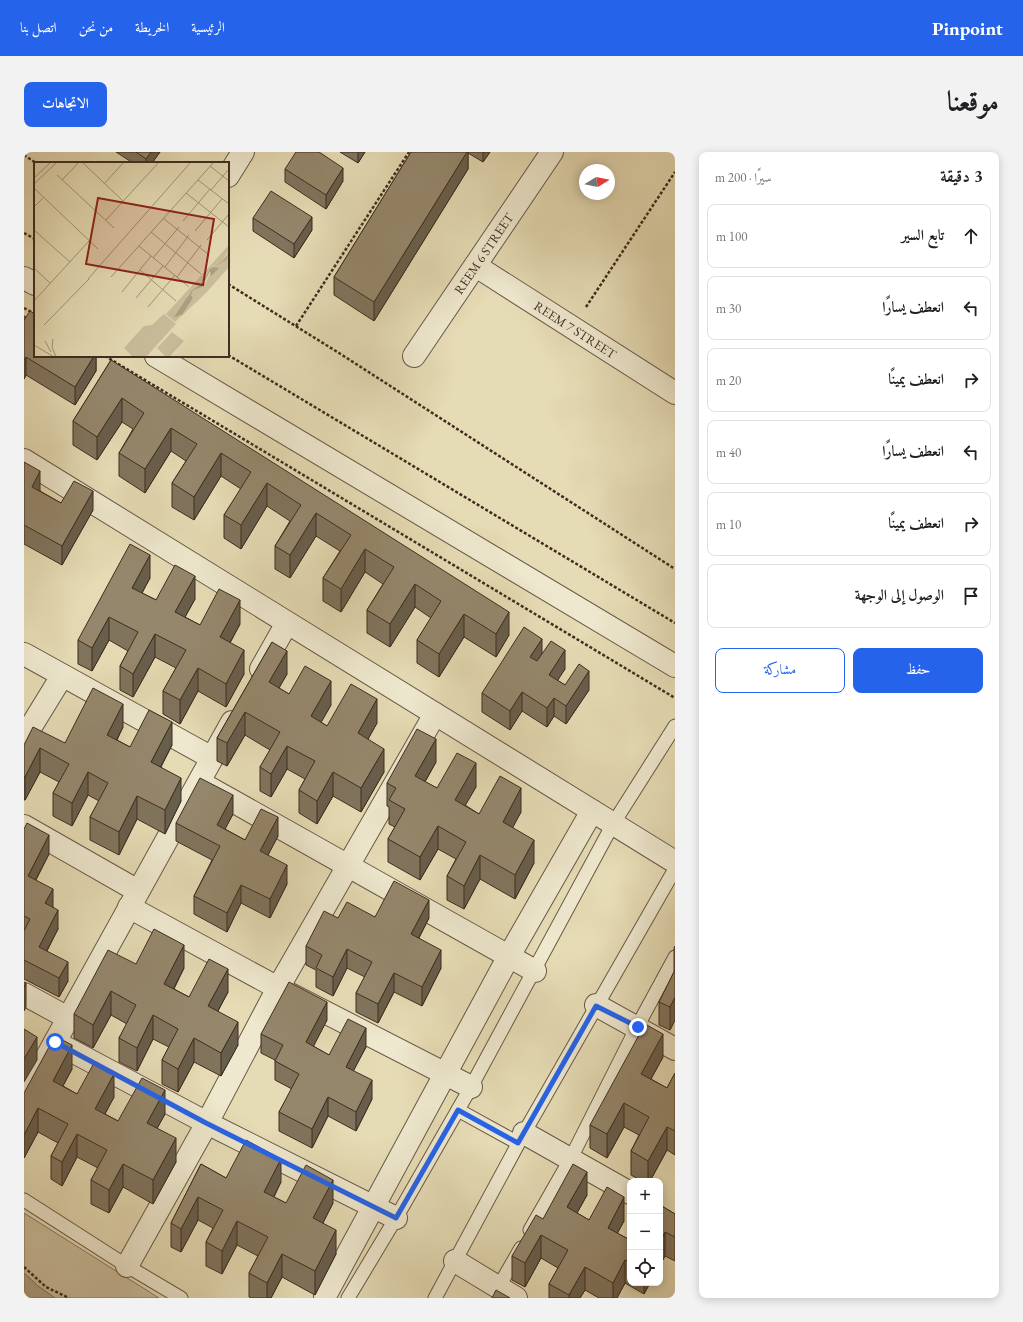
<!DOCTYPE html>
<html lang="ar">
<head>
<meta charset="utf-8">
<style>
  :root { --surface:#fff; --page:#f2f2f2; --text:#202124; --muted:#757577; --line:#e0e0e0; --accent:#2563eb }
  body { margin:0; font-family:"EB Garamond",Amiri,serif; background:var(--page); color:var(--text); direction:rtl }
  .controls { position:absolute; right:12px; bottom:12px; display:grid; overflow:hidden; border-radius:8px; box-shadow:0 2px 10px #0003 }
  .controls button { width:36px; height:36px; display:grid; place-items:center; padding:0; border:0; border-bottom:1px solid var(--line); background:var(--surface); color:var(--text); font:20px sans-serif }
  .compass { position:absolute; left:555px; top:12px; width:36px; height:36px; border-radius:50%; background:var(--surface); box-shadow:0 2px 10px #0003; rotate:80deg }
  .stop { position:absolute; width:12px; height:12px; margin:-9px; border:3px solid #2563eb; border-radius:50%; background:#fff }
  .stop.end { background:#2563eb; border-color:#fff; box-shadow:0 1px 4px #0008 }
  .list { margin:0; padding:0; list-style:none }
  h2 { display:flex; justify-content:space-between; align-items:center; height:52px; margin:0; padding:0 16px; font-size:17px }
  h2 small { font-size:13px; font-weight:400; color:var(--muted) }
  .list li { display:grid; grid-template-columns:26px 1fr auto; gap:12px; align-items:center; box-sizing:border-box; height:64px; margin:0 8px 8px; padding:0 8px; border:1px solid var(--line); border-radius:8px }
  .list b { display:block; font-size:15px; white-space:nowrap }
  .list em { font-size:13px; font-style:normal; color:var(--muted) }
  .actions { display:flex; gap:8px; padding:12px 16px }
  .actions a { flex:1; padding:9px 0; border:1px solid var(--accent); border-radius:8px; text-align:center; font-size:14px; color:var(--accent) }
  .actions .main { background:var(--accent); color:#fff }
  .icon { flex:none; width:22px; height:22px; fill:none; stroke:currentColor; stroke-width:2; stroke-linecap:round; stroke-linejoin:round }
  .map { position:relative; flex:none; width:651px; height:1146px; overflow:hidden; direction:ltr; border-radius:8px }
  header { display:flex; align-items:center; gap:24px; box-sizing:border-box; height:56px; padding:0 20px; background:var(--accent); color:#fff }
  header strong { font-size:19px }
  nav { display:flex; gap:22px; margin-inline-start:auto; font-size:14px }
  .intro { display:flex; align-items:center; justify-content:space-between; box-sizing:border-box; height:96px; padding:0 24px }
  h1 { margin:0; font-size:28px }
  .button { padding:10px 18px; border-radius:8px; background:var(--accent); color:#fff; font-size:14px; font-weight:700 }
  main { display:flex; gap:24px; padding:0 24px }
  aside { flex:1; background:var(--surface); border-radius:8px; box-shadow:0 2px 10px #0003 }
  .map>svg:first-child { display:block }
  .green { fill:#c9bd9b; stroke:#84755d }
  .water { fill:#aca081; stroke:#80725a }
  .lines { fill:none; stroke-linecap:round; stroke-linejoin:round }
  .lane-casing { stroke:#685844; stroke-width:15 }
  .street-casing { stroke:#685844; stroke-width:24 }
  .path { stroke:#3e2d1f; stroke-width:2.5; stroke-dasharray:3 2; stroke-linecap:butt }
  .lane { stroke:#eee8ce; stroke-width:13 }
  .street { stroke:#eee8ce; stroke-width:22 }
  .wall { fill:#80745d; stroke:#3e2d1f }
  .shaded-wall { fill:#685e4c; stroke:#3e2d1f }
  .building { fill:#95876c; stroke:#3e2d1f }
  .route { stroke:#2563eb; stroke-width:5 }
  .labels { text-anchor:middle; stroke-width:3; stroke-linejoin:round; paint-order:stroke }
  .street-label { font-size:13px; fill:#3e2d1f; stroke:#eee8ce }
  .inset-road { fill:none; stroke:#a29578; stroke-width:1 }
  .view { fill:#8f2418; fill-opacity:0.15; stroke:#8f2418; stroke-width:2 }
  .inset-edge { fill:none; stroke:#3e2d1f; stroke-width:2 }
</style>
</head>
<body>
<header>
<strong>Pinpoint</strong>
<nav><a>الرئيسية</a><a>الخريطة</a><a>من نحن</a><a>اتصل بنا</a></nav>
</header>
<div class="intro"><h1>موقعنا</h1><a class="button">الاتجاهات</a></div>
<main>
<aside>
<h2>3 دقيقة<small>سيرًا · 200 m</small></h2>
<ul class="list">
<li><svg class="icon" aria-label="ahead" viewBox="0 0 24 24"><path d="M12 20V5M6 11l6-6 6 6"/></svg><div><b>تابع السير</b></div><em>100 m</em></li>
<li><svg class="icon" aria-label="left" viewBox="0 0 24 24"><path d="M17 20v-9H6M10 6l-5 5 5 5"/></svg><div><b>انعطف يسارًا</b></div><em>30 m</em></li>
<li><svg class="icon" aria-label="right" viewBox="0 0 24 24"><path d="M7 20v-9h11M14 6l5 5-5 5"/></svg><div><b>انعطف يمينًا</b></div><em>20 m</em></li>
<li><svg class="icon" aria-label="left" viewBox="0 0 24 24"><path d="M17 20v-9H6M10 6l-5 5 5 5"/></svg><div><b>انعطف يسارًا</b></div><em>40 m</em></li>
<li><svg class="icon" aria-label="right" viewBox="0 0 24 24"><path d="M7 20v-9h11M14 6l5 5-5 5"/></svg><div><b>انعطف يمينًا</b></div><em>10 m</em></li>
<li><svg class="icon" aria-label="arrive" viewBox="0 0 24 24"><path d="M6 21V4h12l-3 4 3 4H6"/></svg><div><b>الوصول إلى الوجهة</b></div></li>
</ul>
<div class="actions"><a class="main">حفظ</a><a>مشاركة</a></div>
</aside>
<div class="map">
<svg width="651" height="1146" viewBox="0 0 651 1146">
  <rect width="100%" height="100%" fill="#e5dbb4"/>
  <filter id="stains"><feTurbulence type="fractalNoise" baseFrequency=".005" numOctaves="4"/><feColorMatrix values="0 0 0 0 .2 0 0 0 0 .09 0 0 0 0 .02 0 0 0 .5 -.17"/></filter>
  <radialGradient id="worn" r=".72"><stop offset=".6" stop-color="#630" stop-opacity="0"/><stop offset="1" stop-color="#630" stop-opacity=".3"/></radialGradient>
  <path class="green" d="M0,1061L135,1146H31L14,1134L0,1121Z"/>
  <path class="water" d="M0,1121L14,1134L31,1146H0Z"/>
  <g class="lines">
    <g class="lane-casing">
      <g id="lane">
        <path d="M434,958L494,991"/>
        <path d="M0,1048L103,1114L157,1146"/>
        <path d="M506,1078L546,1008L613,875L651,805"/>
        <path d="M474,1136L497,1096"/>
        <path d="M324,1146L372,1066L447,935L589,672L651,574"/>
        <path d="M411,1146L500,981L651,717"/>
      </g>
    </g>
    <g class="street-casing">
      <g id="street">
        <path d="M204,24L219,0"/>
        <path id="s1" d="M452,114L651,241"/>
        <path d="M0,126L11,132"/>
        <path d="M132,204L651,514"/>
        <path id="s2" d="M390,204L528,0"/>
        <path d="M0,308L651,710"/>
        <path d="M0,502L188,606"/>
        <path d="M237,517L263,471"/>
        <path d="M0,586L38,524"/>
        <path d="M182,634L511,819"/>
        <path d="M0,674L114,739"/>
        <path d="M105,755L254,836L447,935"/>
        <path d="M0,842L44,866"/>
        <path d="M572,853L651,897"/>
        <path d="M31,890L183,971L372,1066"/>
        <path d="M0,946L208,570"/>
        <path d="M500,981L606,1041"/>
        <path d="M431,1109L492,1146"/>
        <path d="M103,1114L183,971L254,836L411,562"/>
        <path d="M301,1144L485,804L568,659"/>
      </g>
    </g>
    <g class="path">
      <path d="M0,3L12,11"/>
      <path d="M0,81L11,87"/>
      <path d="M204,132L315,201L651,417"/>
      <path d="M562,155L651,20"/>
      <path d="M0,156L11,162"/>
      <path d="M272,174L385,0"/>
      <path d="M204,203L651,471"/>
      <path d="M81,204L651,546"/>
      <path d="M0,1115L22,1135L45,1146"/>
    </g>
    <use href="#lane" class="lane"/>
    <use href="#street" class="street"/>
  </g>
  <g class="wall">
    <path d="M92,0H136L128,11H109Z"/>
    <path d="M316,0H341L334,11Z"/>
    <path d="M387,0H466L459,10L444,1V17L350,169L310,143V125Z"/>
    <path d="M261,17L319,29L302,57L261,30Z"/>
    <path d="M229,66L288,78L270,106L229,79Z"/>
    <path d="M0,164L72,204V219L51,253L2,223L0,227Z"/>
    <path d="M87,208L485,483L472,505L440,485L415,525L393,511V488L407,466L391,455L366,495L343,481V458L359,432L341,420L317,460L299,449V426L316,399L292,384L266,426L251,417V394L266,369L243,354L217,397L200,386V363L217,337L197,324L170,368L148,355V331L162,309L147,299L121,341L95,324V301L109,277L98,270L73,308L49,293V269Z"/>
    <path d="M0,310L16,338V339L37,351L69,358L38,413L0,392Z"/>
    <path d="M126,426L118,441L132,448L171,447L161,465L176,473L216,472L206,491L220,522L202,555L174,539L156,572L139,562V539L152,516L131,505L109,545L96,538V514L104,499L85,488L68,519L54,512V488Z"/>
    <path d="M248,490L263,522L255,536L265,542L307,553L297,570L303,574L353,571L344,587L360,620L337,660L309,644L293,672L275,661V638L281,627L263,617L247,645L236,639V615L246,598L221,583L203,614L193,609V586Z"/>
    <path d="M518,502L541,517L533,528L541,533L565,538L542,572L530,564L523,575L498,559L486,578L458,560V541Z"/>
    <path d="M99,575L93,588L106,595L148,593L137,615L157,649L141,682L113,667L95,703L66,688V665L75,649L64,643L48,674L29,664V641L35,630L16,620L1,648H0V593L41,591Z"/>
    <path d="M412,610L401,630L413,636L452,635L441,653L455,662L497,660L488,676L510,711L491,747L456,727L440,757L423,748V724L432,707L414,697L396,728L364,710V687L371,675L365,672V655L363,654V631Z"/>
    <path d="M209,662L201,677L221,688L254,684L244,703L263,732L246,766L217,751L203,780L170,762V744L188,708L152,689V671Z"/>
    <path d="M0,677L25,702L12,728L29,755L34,777L23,799L44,829L35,845L0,827Z"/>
    <path d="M351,765L405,766L395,786L417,816L398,854L370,840L354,871L332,860V841L341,825L323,816L309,844L292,835V818L282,813V794L314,766Z"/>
    <path d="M651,794V868L646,878L635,873V850L650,820V796Z"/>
    <path d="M112,812L160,816L150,837L165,845L204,840L194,859L214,893L197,924L170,910L154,940L138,932V908L145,895L129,887L113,919L95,910V886L103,872L87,863L69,896L50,886V862Z"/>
    <path d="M303,868L289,894L305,903L342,895L329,919L348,947L332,979L304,964L288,996L255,979V960L268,937L251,928V908L237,901V882Z"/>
    <path d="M31,884L48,917L39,934L53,942L90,945L81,962L94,969L141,962L133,976L152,1010L129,1052L99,1035L85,1061L67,1052V1028L74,1016L53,1005L38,1034L27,1027V1004L34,991L14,980L0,1006Z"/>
    <path d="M639,905L627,927L643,936L651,921V1003L643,998L626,1029H618L607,1023V999L615,983L600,975L583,1006L566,996V973Z"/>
    <path d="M177,1012L202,1026L257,1030L250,1045L262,1051H309L299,1071L312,1102L291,1143L258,1125L247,1146H227L225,1145V1121L234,1104L213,1093L198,1122L182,1114V1090L189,1076L174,1068L157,1100L147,1095V1071Z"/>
    <path d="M563,1043L553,1061L565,1068L600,1069L593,1081L606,1088V1131H626L620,1142L601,1131L593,1146H575L561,1138L556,1146H525V1132L534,1116L517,1106L501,1135L488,1128V1104L519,1067Z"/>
    <path d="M636,1053L651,1062V1109L641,1104L636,1113Z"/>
  </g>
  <g class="shaded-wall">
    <path d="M127,0H136L128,11H122V7Z"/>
    <path d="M334,0H341L334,11Z"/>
    <path d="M443,0H444V17L350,169V150Z"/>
    <path d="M459,0H466L459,10Z"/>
    <path d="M319,16V29L302,57V43Z"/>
    <path d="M288,65V78L270,106V92Z"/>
    <path d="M70,204H72V219L51,253V235Z"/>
    <path d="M2,205V223L0,227V208Z"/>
    <path d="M98,246V270L73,308V285Z"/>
    <path d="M147,276V299L121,341V317Z"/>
    <path d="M197,301V324L170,368V345Z"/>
    <path d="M16,319V338L8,353V335Z"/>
    <path d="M243,331V354L217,397V373Z"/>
    <path d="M69,339V358L38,413V394Z"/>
    <path d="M292,361V384L266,426V403Z"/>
    <path d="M341,397V420L317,460V437Z"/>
    <path d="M126,403V426L108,459V436Z"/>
    <path d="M171,424V447L151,483V460Z"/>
    <path d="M391,432V455L366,495V472Z"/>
    <path d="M216,448V472L196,509V485Z"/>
    <path d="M485,460V483L472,505V482Z"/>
    <path d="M440,462V485L415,525V502Z"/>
    <path d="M85,465V488L68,519V496Z"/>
    <path d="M131,482V505L109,545V522Z"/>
    <path d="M518,487V505L506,523V505Z"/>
    <path d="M220,498V522L202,555V532Z"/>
    <path d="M541,498V517L525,542V523Z"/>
    <path d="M263,499V522L245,553V530Z"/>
    <path d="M174,516V539L156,572V548Z"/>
    <path d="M565,519V538L542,572V554Z"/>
    <path d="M307,529V553L287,588V564Z"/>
    <path d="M498,540V559L486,578V559Z"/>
    <path d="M530,546V564L523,575V556Z"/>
    <path d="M353,547V571L334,605V581Z"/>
    <path d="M99,552V575L83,606V583Z"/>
    <path d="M221,560V583L203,614V591Z"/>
    <path d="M148,570V593L127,633V610Z"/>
    <path d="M412,587V610L391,647V624Z"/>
    <path d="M263,594V617L247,645V622Z"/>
    <path d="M16,596V620L1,648V625Z"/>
    <path d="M360,597V620L337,660V636Z"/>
    <path d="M452,611V635L431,671V648Z"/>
    <path d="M64,620V643L48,674V651Z"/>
    <path d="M309,620V644L293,672V649Z"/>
    <path d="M157,626V649L141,682V658Z"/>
    <path d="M497,636V660L479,694V670Z"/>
    <path d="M209,643V662L193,692V673Z"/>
    <path d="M113,644V667L95,703V680Z"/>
    <path d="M254,665V684L236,718V699Z"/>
    <path d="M414,674V697L396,728V705Z"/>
    <path d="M25,683V702L4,742V724Z"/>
    <path d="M510,688V711L491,747V723Z"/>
    <path d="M456,703V727L440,757V734Z"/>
    <path d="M263,713V732L246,766V747Z"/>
    <path d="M217,733V751L203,780V761Z"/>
    <path d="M29,737V756L21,751Z"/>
    <path d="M405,748V766L387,800V782Z"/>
    <path d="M34,758V777L15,813V795Z"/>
    <path d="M160,793V816L140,855V832Z"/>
    <path d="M323,797V816L309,844V825Z"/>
    <path d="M417,798V816L398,854V835Z"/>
    <path d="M44,810V829L35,845V826Z"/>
    <path d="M204,817V840L184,877V854Z"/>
    <path d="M370,821V840L354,871V852Z"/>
    <path d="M2,831V855L0,859V835Z"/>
    <path d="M87,839V863L69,896V873Z"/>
    <path d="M651,845V868L646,878V855Z"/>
    <path d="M303,850V868L282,909V890Z"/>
    <path d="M129,863V887L113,919V896Z"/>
    <path d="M214,870V893L197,924V901Z"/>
    <path d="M342,876V895L322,933V915Z"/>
    <path d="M639,882V905L617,945V922Z"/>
    <path d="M13,885V908L0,930V907Z"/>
    <path d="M170,886V910L154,940V917Z"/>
    <path d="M48,893V917L29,952V929Z"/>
    <path d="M90,922V945L71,980V957Z"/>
    <path d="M348,928V947L332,979V960Z"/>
    <path d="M141,938V962L123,995V971Z"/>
    <path d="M304,945V964L288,996V977Z"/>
    <path d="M600,951V975L583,1006V982Z"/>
    <path d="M14,956V980L0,1006V983Z"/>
    <path d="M643,975V998L626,1029H624V1009Z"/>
    <path d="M53,982V1005L38,1034V1010Z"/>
    <path d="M152,986V1010L129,1052V1028Z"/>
    <path d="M257,1007V1030L240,1063V1040Z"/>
    <path d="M99,1012V1035L85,1061V1038Z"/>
    <path d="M563,1020V1043L543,1079V1055Z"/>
    <path d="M309,1028V1051L289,1090V1066Z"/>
    <path d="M174,1045V1068L157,1100V1077Z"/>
    <path d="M600,1045V1069L584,1099V1076Z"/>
    <path d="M213,1069V1093L198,1122V1099Z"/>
    <path d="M312,1078V1102L291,1143V1119Z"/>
    <path d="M641,1080V1104L636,1113V1090Z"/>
    <path d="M517,1083V1106L501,1135V1111Z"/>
    <path d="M258,1102V1125L247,1146H243V1131Z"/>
    <path d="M601,1108V1131L593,1146H589V1131Z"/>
    <path d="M561,1115V1138L556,1146H545V1143Z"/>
    <path d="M620,1131H626L620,1142Z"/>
  </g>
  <g class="building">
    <path d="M112,0H127L122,7Z"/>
    <path d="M272,0H295L319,16L302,43L261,17Z"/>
    <path d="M387,0H443L350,150L310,125Z"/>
    <path d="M247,39L288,65L270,92L229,66Z"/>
    <path d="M6,159L11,162V204H70L51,235L2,205L0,208V168Z"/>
    <path d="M0,164L2,165L0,168Z"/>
    <path d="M87,208L485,460L472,482L440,462L415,502L393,488L417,449L391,432L366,472L343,458L370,415L341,397L317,437L299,426L327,383L292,361L266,403L251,394L277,353L243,331L217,373L200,363L227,320L197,301L170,345L148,331L173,292L147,276L121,317L95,301L120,261L98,246L73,285L49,269Z"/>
    <path d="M0,310L16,319L8,335L37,351L50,329L69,339L38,394L0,373Z"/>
    <path d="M106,392L126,403L108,436L132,448L151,413L171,424L151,460L176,473L195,437L216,448L196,485L220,498L202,532L174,516L156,548L139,539L162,498L131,482L109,522L96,514L114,480L85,465L68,496L54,488Z"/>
    <path d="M500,475L518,487L506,505L513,509L527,489L541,498L525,523L541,533L555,512L565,519L542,554L530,546L523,556L498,540L486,559L458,541Z"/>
    <path d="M248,490L263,499L245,530L265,542L281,514L307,529L287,564L303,574L327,532L353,547L334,581L360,597L337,636L309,620L293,649L275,638L291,609L263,594L247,622L236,615L256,580L221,560L203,591L193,586Z"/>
    <path d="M69,536L99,552L83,583L106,595L125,558L148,570L127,610L157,626L141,658L113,644L95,680L66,665L84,631L64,620L48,651L29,641L45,612L16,596L1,625L0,624V593L9,575L41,591Z"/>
    <path d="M393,577L412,587L391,624L413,636L433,601L452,611L431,648L455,662L476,624L497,636L479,670L510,688L491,723L456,703L440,734L423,724L442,690L414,674L396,705L364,687L381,657L365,648L372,636L363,631Z"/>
    <path d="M176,626L209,643L193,673L221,688L237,657L254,665L236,699L263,713L246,747L217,733L203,761L170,744L196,694L152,671Z"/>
    <path d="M3,671L25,683L4,724L29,737L21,751L34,758L15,795L44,810L35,826L0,808V779L6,767L0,764V677Z"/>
    <path d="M370,729L405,748L387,782L417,798L398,835L370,821L354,852L332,841L348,810L323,797L309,825L292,816L298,803L282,794L300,759L314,766L323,750L351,765Z"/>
    <path d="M130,777L160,793L140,832L165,845L185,807L204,817L184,854L214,870L197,901L170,886L154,917L138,908L154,877L129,863L113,896L95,886L112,853L87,839L69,873L50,862L84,798L112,812Z"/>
    <path d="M651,818V845L646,855L635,850Z"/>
    <path d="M0,830L2,831L0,835Z"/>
    <path d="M265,830L303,850L282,890L305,903L324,867L342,876L322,915L348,928L332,960L304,945L288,977L255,960L275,922L251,909L259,893L237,882Z"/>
    <path d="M621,872L639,882L617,922L643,936L651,921V979L643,975L624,1009L607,999L625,965L600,951L583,982L566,973Z"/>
    <path d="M0,877L13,885L0,907Z"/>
    <path d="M31,884L48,893L29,929L53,942L70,911L90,922L71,957L94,969L118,926L141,938L123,971L152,986L129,1028L99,1012L85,1038L67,1028L83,998L53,982L38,1010L27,1004L44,972L14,956L0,983V941Z"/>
    <path d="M222,988L257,1007L240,1040L262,1051L282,1013L309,1028L289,1066L312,1078L291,1119L258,1102L243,1131L225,1121L244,1085L213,1069L198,1099L182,1090L199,1058L174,1045L157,1077L147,1071L177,1012L202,1026Z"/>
    <path d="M549,1012L563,1020L543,1055L565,1068L583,1035L600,1045L584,1076L606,1088V1110L601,1108L589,1131L561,1115L545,1143L525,1132L544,1098L517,1083L501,1111L488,1104L512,1063L519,1067Z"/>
    <path d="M636,1053L651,1062V1085L641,1080L636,1090Z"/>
    <path d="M472,1138L486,1146H468Z"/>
  </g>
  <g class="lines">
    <path class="route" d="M31,890L182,971L372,1066L434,958L494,991L572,854L614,875"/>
  </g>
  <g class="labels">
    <g class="street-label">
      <text dy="5" stroke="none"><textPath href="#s2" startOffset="124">REEM 6 STREET</textPath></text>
      <text dy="5" stroke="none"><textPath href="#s1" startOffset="118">REEM 7 STREET</textPath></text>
    </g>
  </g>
  <g transform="translate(10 10)">
    <rect width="195" height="195" fill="#e5dbb4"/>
    <path d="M195,83V90L192,92L190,98L178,105L169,119L159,127L153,134V139L143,151L146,155L159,136L157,133L159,127L172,120L178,107L192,97L193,93L195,91V105L172,131L141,160L132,152ZM130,152L142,162L112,195H99L90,186L110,164L118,163ZM138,170L150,179L135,195H132L123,186Z" fill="#c9bd9b"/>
    <path d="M195,90L192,98L180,105L185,106L177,114L176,109L168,125L159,128L157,133L159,136L148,153L140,155L158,128L169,120L176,107L190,98Z" fill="#aca081"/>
    <path class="inset-road" d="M48,0L89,39M176,4L195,19M23,13L80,66M0,16L17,0M28,18L45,0M164,18L195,42M0,22L23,0M70,22L90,0M0,26L64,87M177,28L195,7M152,31L195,65M0,45L9,36M129,56L174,92M72,58L125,0M149,59L176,27M0,68L36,100M161,69L188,37M117,70L167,112M173,78L195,52M105,84L155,125M119,96L145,65M131,105L155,73M0,106L16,121M106,108L142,139M77,115L180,0M143,115L167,83M54,117L157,0M88,130L117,94M102,136L129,104M0,139L55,79M114,145L141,113M10,163L55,117M19,177L18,185L22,195M11,179L17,190M0,183L20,195"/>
    <path class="view" d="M64,36L180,57L169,123L52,102Z"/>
    <rect width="195" height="195" class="inset-edge"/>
  </g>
  <rect width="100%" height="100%" filter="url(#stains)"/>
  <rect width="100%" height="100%" fill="url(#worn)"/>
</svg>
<div class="controls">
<button>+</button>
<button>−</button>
<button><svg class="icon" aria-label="locate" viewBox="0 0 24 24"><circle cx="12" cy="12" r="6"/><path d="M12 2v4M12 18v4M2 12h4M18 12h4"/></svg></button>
</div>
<svg class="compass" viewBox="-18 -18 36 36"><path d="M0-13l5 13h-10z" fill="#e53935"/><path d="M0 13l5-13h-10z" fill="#757577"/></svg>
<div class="stop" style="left:31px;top:890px"></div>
<div class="stop end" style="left:614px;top:875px"></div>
</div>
</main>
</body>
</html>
